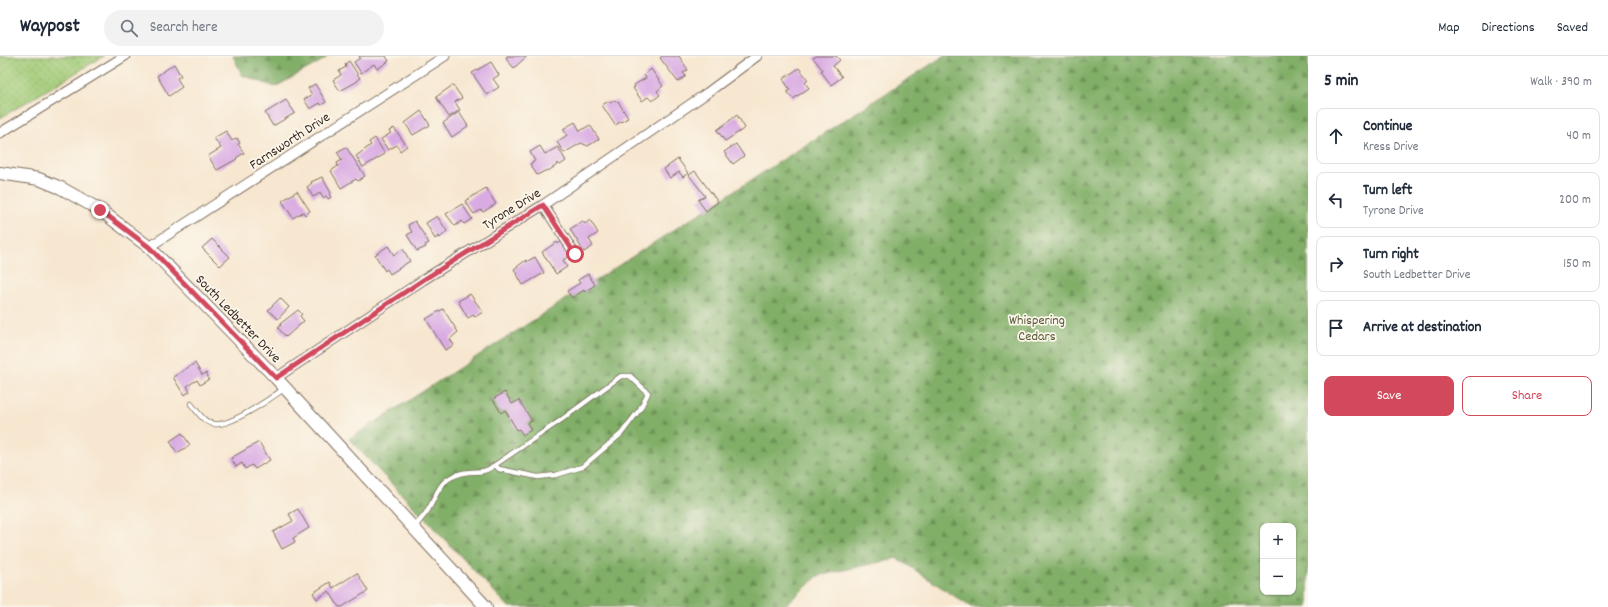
<!DOCTYPE html>
<html lang="en">
<head>
<meta charset="utf-8">
<style>
  :root { --surface:#fff; --page:#f2f2f3; --text:#1f2937; --muted:#747a83; --line:#e0e1e3; --accent:#d1495b }
  body { margin:0; font-family:Dekko,sans-serif; background:var(--page); color:var(--text) }
  .controls { position:absolute; right:12px; bottom:12px; display:grid; overflow:hidden; border-radius:8px; box-shadow:0 1px 3px #0004 }
  .controls button { width:36px; height:36px; display:grid; place-items:center; padding:0; border:0; border-bottom:1px solid var(--line); background:var(--surface); color:var(--text); font:20px sans-serif }
  .stop { position:absolute; width:12px; height:12px; margin:-9px; border:3px solid #d1495b; border-radius:50%; background:#fff }
  .stop.end { background:#d1495b; border-color:#fff; box-shadow:0 1px 4px #0008 }
  .list { margin:0; padding:0; list-style:none }
  h2 { display:flex; justify-content:space-between; align-items:center; height:52px; margin:0; padding:0 16px; font-size:17px }
  h2 small { font-size:13px; font-weight:400; color:var(--muted) }
  .list li { display:grid; grid-template-columns:26px 1fr auto; gap:12px; align-items:center; box-sizing:border-box; height:56px; margin:0 8px 8px; padding:0 8px; border:1px solid var(--line); border-radius:8px }
  .list b { display:block; font-size:15px; white-space:nowrap }
  .list p { margin:0; font-size:13px; white-space:nowrap; color:var(--muted) }
  .list em { font-size:13px; font-style:normal; color:var(--muted) }
  .actions { display:flex; gap:8px; padding:12px 16px }
  .actions a { flex:1; padding:9px 0; border:1px solid var(--accent); border-radius:8px; text-align:center; font-size:14px; color:var(--accent) }
  .actions .main { background:var(--accent); color:#fff }
  .icon { flex:none; width:22px; height:22px; fill:none; stroke:currentColor; stroke-width:2; stroke-linecap:round; stroke-linejoin:round }
  .map { position:relative; flex:none; width:1308px; height:551px; overflow:hidden }
  header { display:flex; align-items:center; gap:24px; box-sizing:border-box; height:56px; padding:0 20px; background:var(--surface); border-bottom:1px solid var(--line) }
  header strong { font-size:19px }
  nav { display:flex; gap:22px; margin-inline-start:auto; font-size:14px }
  .search { width:280px; height:36px; background:var(--page); display:flex; align-items:center; gap:10px; box-sizing:border-box; padding:0 14px; border-radius:22px; color:var(--muted); font-size:15px }
  main { display:flex }
  aside { flex:1; background:var(--surface) }
  .map>svg:first-child { display:block }
  .grass { fill:url(#grass-dots); stroke:#6e7a4a }
  .forest { fill:url(#forest-firs); stroke:#5e6c43; fill-rule:evenodd }
  .building { fill:#d9abe3 }
  .lines { fill:none; stroke-linecap:round; stroke-linejoin:round }
  .service-casing { stroke:#7d6c5c; stroke-width:6 }
  .minor-casing { stroke:#7d6c5c; stroke-width:11 }
  .tertiary-casing { stroke:#7d6c5c; stroke-width:14 }
  .service { stroke:#fff; stroke-width:4.5 }
  .minor { stroke:#fff; stroke-width:9 }
  .tertiary { stroke:#fff; stroke-width:12 }
  .route { stroke:#d1495b; stroke-width:5 }
  .labels { text-anchor:middle; stroke-width:3.5; stroke-linejoin:round; paint-order:stroke }
  .street-label { font-size:14px; fill:#3b2a1e; stroke:#fbf7ec }
  .park-label { font-size:14px; fill:#5a5a39; stroke:#fbf7ec }
</style>
</head>
<body>
<header>
<strong>Waypost</strong>
<div class="search"><svg class="icon" aria-label="search" viewBox="0 0 24 24"><circle cx="10" cy="10" r="6"/><path d="M15 15l6 6"/></svg>Search here</div>
<nav><a>Map</a><a>Directions</a><a>Saved</a></nav>
</header>
<main>
<div class="map">
<svg width="1308" height="551" viewBox="0 0 1308 551">
  <defs>
    <pattern id="grass-dots" width="8" height="8" patternUnits="userSpaceOnUse"><rect width="8" height="8" fill="#a2cb77"/><path d="M2 2h.1M6 6h.1" fill="none" stroke="#8cae66" stroke-width="1.8" stroke-linecap="round"/></pattern>
    <pattern id="forest-firs" width="22" height="20" patternUnits="userSpaceOnUse"><rect width="22" height="20" fill="#81af68"/><path d="M5 1l3.5 6h-7zM16 11l3.5 6h-7z" fill="#6b8f55"/></pattern>
  </defs>
  <rect width="100%" height="100%" fill="#fbf7ec"/>
  <filter id="ink" filterUnits="userSpaceOnUse"><feTurbulence type="fractalNoise" baseFrequency=".025" numOctaves="2"/><feDisplacementMap in="SourceGraphic" scale="8" xChannelSelector="R" yChannelSelector="G"/><feConvolveMatrix kernelMatrix="1 2 1 2 8 2 1 2 1" color-interpolation-filters="sRGB"/></filter>
  <filter id="wash" filterUnits="userSpaceOnUse"><feTurbulence type="fractalNoise" baseFrequency=".012" numOctaves="4" result="noise"/><feDisplacementMap in="SourceGraphic" scale="16" xChannelSelector="R" yChannelSelector="G"/><feGaussianBlur stdDeviation="0.9" result="paint"/><feColorMatrix in="noise" values="0 0 0 0 0 0 0 0 0 0 0 0 0 0 0 0 0 1.4 0 .05"/><feComposite in="paint" operator="in"/></filter>
  <g filter="url(#wash)">
    <rect width="100%" height="100%" fill="#f7e7d0"/>
    <path class="grass" d="M0,0H104L0,62Z"/>
    <g class="forest">
      <path d="M233,0H327L325,3L275,31L242,19Z"/>
      <path d="M944,0H1308V551H971L897,502L818,520L783,551H509L349,383ZM1263,470H1293V536H1263Z"/>
    </g>
    <g id="blocks">
      <g class="building">
        <path d="M359,0H386L389,5L377,13L374,8L361,17L354,6L360,2Z"/>
        <path d="M507,0H527L514,12L506,3Z"/>
        <path d="M662,0H679L688,14L683,17L686,20L678,26L660,2Z"/>
        <path d="M816,0H836L840,4L833,10L842,21L831,29L821,15L823,14L813,2Z"/>
        <path d="M349,5L360,22L357,24L358,25L340,35L333,24L341,19L339,15L346,11L345,8Z"/>
        <path d="M491,6L499,19L493,23L499,31L487,39L472,17Z"/>
        <path d="M174,8L181,20L177,22L182,31L169,40L157,20Z"/>
        <path d="M799,12L808,24L805,27L809,32L793,43L787,36L790,34L783,23Z"/>
        <path d="M651,13L663,30L657,35L660,39L652,45L648,41L642,45L633,32L635,31L634,29L646,22L644,19Z"/>
        <path d="M315,28L326,46L321,49L320,47L310,53L304,43L312,39L308,32Z"/>
        <path d="M453,29L462,42L455,46L460,54L449,61L436,41Z"/>
        <path d="M286,44L295,57L273,70L265,57Z"/>
        <path d="M615,44L617,46L618,45L628,62L615,69L602,49L609,45L610,47Z"/>
        <path d="M421,55L430,69L413,79L405,67Z"/>
        <path d="M459,56L468,70L452,81L443,67Z"/>
        <path d="M737,59L745,72L725,85L717,74Z"/>
        <path d="M575,66L580,75L590,69L599,83L588,90L581,87L564,97L557,86L567,79L563,73Z"/>
        <path d="M394,72L407,90L400,95L397,89L388,94L381,83L391,77L389,75Z"/>
        <path d="M226,75L232,85L237,82L240,87L238,88L244,97L236,102L237,103L217,114L208,100L221,92L214,82Z"/>
        <path d="M375,82L385,98L363,111L356,100L371,89L369,86Z"/>
        <path d="M736,88L744,100L733,108L724,96Z"/>
        <path d="M540,90L545,98L558,91L566,105L560,109L558,107L556,108L557,109L548,115L547,114L537,119L530,108L535,105L530,96Z"/>
        <path d="M346,91L365,120L358,125L356,123L341,132L331,115L338,110L337,107L342,104L337,96Z"/>
        <path d="M678,103L688,117L683,121L679,116L670,122L664,113Z"/>
        <path d="M695,115L718,146L706,155L698,144L705,140L689,119Z"/>
        <path d="M322,121L331,137L329,138L331,141L328,143L326,140L323,142L320,137L313,141L307,131L312,127L311,126Z"/>
        <path d="M486,132L496,148L483,156L481,154L474,158L465,145Z"/>
        <path d="M297,135L310,155L305,159L303,156L293,162L282,145Z"/>
        <path d="M462,148L472,163L464,168L462,165L455,170L446,158Z"/>
        <path d="M437,160L447,175L440,182L439,180L435,183L426,167Z"/>
        <path d="M590,164L598,177L589,183L593,190L584,196L570,173L583,165L585,168Z"/>
        <path d="M415,165L429,187L425,189L426,191L417,195L407,179L412,176L408,169Z"/>
        <path d="M212,183L230,201L220,210L202,192Z"/>
        <path d="M563,184L572,198L563,204L567,211L556,218L542,196L557,186L558,188Z"/>
        <path d="M388,190L394,199L403,193L410,205L390,218L387,213L385,215L375,199Z"/>
        <path d="M535,201L544,217L523,229L514,213L526,204V206Z"/>
        <path d="M588,218L595,229L584,236V234L572,242L567,235L580,227L578,224Z"/>
        <path d="M470,238L483,256L475,261L473,259L468,262L458,245Z"/>
        <path d="M280,242L289,251L278,263L268,254Z"/>
        <path d="M443,253L458,276L450,283L454,289L445,294L426,263Z"/>
        <path d="M298,254L302,258L300,260L304,265L286,281L278,272L281,269L280,268Z"/>
        <path d="M195,307L202,319L206,317L209,323L200,329L197,324L187,330L190,336L184,339L173,321Z"/>
        <path d="M505,336L512,348L519,344L532,365L527,367L531,374L523,379L519,373L517,374L505,354L501,357L493,343Z"/>
        <path d="M182,377L190,389L177,397L170,385Z"/>
        <path d="M259,386L270,404L255,413L252,409L245,413L242,407L236,411L231,402Z"/>
        <path d="M298,453L309,472L293,482L295,486L282,493L273,476L293,465L289,458Z"/>
        <path d="M357,517L368,535L342,551H339L329,535L317,543L313,537L330,526L333,532Z"/>
      </g>
    </g>
  </g>
  <g filter="url(#ink)">
    <use href="#blocks" fill-opacity="0" stroke="#7d6c5c" stroke-width="1"/>
    <g class="lines">
      <g class="service-casing">
        <g id="service">
          <path d="M191,348C197,355 204,367 214,368C231,371 271,342 285,332"/>
          <path d="M415,471C419,465 424,460 428,454C439,436 438,423 463,417C477,414 482,419 495,409L561,364L621,320H630L648,337L640,353L621,378L582,411L556,419L538,421L499,413L495,409"/>
        </g>
      </g>
      <g class="minor-casing">
        <g id="minor">
          <path d="M0,77L125,0"/>
          <path d="M543,149L575,198"/>
          <path d="M149,191L445,0"/>
          <path d="M276,322L423,224L543,149L707,37L757,0"/>
        </g>
      </g>
      <g class="tertiary-casing">
        <path id="tertiary" d="M0,117L39,123L61,132L100,154L149,191L276,322L486,551"/>
      </g>
      <use href="#service" class="service"/>
      <use href="#minor" class="minor"/>
      <use href="#tertiary" class="tertiary"/>
    </g>
  </g>
  <g class="lines" filter="url(#ink)">
    <path class="route" d="M100,154L149,191L276,322L423,224L543,149L575,198"/>
  </g>
  <g class="labels">
    <g class="street-label">
      <text transform="translate(289 84) rotate(-33)" y="5">Farnsworth Drive</text>
      <text transform="translate(511 152) rotate(-32)" y="5">Tyrone Drive</text>
      <text transform="translate(239 262) rotate(46)" y="5">South Ledbetter Drive</text>
    </g>
    <g class="park-label">
      <text x="1037" y="268">Whispering<tspan x="1037" dy="16">Cedars</tspan></text>
    </g>
  </g>
</svg>
<div class="controls">
<button>+</button>
<button>−</button>
</div>
<div class="stop" style="left:575px;top:198px"></div>
<div class="stop end" style="left:100px;top:154px"></div>
</div>
<aside>
<h2>5 min<small>Walk · 390 m</small></h2>
<ul class="list">
<li><svg class="icon" aria-label="ahead" viewBox="0 0 24 24"><path d="M12 20V5M6 11l6-6 6 6"/></svg><div><b>Continue</b><p>Kress Drive</p></div><em>40 m</em></li>
<li><svg class="icon" aria-label="left" viewBox="0 0 24 24"><path d="M17 20v-9H6M10 6l-5 5 5 5"/></svg><div><b>Turn left</b><p>Tyrone Drive</p></div><em>200 m</em></li>
<li><svg class="icon" aria-label="right" viewBox="0 0 24 24"><path d="M7 20v-9h11M14 6l5 5-5 5"/></svg><div><b>Turn right</b><p>South Ledbetter Drive</p></div><em>150 m</em></li>
<li><svg class="icon" aria-label="arrive" viewBox="0 0 24 24"><path d="M6 21V4h12l-3 4 3 4H6"/></svg><div><b>Arrive at destination</b></div></li>
</ul>
<div class="actions"><a class="main">Save</a><a>Share</a></div>
</aside>
</main>
</body>
</html>
